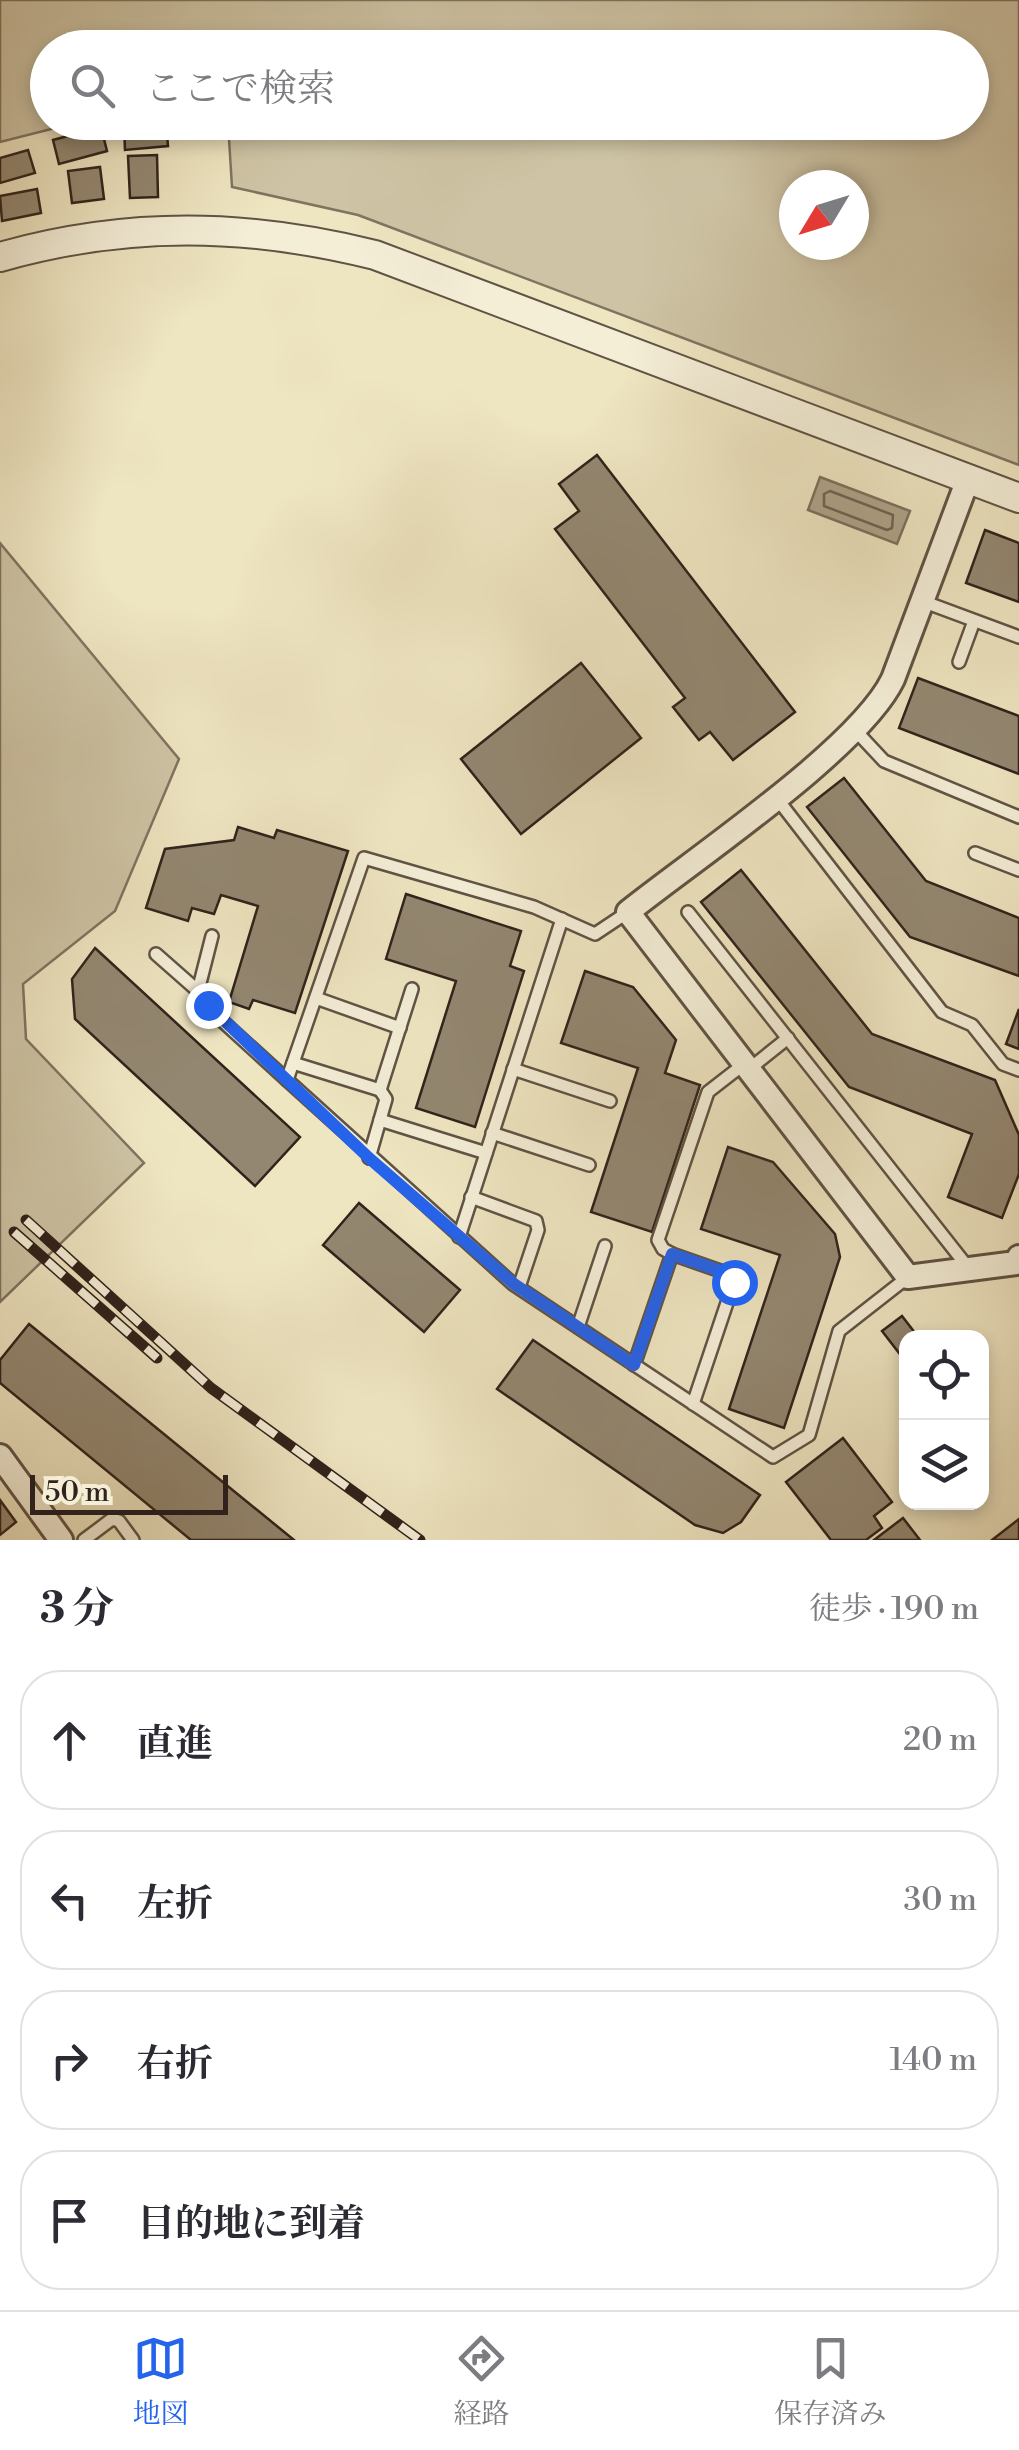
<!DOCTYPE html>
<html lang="ja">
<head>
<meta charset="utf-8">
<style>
  :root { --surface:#fff; --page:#f2f2f3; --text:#2b2b33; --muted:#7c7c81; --line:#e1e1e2; --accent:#2563eb }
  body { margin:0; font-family:"Libre Bodoni","Noto Serif JP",serif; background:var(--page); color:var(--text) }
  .controls { position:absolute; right:30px; bottom:30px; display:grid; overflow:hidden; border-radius:20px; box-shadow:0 5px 15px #0003 }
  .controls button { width:90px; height:90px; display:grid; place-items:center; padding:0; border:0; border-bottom:2px solid var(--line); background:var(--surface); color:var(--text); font:50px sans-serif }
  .compass { position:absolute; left:779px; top:170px; width:90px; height:90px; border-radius:50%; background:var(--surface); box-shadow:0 5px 15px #0003; rotate:232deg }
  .scale { position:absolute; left:30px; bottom:25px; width:198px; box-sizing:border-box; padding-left:10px; border:5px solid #31221b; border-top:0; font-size:28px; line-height:35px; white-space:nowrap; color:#31221b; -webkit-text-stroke:8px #f4eed7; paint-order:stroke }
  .stop { position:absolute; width:30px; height:30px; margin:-22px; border:8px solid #2563eb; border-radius:50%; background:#fff }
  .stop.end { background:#2563eb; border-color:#fff; box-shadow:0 2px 10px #0008 }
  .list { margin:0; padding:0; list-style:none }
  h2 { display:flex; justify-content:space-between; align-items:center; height:130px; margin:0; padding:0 40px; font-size:42px }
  h2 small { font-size:32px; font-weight:400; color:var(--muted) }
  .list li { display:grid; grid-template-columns:65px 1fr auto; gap:30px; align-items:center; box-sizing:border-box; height:140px; margin:0 20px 20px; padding:0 20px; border:2px solid var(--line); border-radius:40px }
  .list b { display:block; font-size:38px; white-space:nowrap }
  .list em { font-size:32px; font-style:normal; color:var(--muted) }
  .icon { flex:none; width:55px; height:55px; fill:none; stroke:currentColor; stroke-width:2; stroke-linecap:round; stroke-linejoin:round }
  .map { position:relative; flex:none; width:1019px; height:1540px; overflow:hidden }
  .search { position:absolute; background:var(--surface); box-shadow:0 5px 15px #0003; left:30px; right:30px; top:30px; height:110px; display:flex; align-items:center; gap:25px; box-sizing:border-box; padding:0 35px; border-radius:55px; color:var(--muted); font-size:38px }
  .sheet { height:770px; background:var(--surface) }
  nav { display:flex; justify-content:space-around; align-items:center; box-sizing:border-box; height:140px; border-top:2px solid var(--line); background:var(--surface); font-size:28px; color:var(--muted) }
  nav a { display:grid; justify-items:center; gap:5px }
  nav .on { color:var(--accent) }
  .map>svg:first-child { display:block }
  .green { fill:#cec4a5; stroke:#807360; stroke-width:2.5; fill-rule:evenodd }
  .water { fill:#aea389; stroke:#7c6f5d; stroke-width:2.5 }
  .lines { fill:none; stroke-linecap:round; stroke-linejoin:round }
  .shore { stroke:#706252; stroke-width:2.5 }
  .building { fill:#938771; stroke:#31221b; stroke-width:2.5 }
  .service-casing { stroke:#605344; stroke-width:16 }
  .minor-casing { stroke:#605344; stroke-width:28 }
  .tertiary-casing { stroke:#605344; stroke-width:32 }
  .service { stroke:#f4eed7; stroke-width:11 }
  .minor { stroke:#f4eed7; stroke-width:22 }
  .tertiary { stroke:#f4eed7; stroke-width:28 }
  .rail-casing { stroke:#31221b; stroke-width:11 }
  .rail { stroke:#f4eed7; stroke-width:8; stroke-dasharray:22; stroke-linecap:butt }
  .route { stroke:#2563eb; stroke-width:12 }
</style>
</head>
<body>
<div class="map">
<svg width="1019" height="1540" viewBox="0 0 1019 1540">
  <rect width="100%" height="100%" fill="#eee5c1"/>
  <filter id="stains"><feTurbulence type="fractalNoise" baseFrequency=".002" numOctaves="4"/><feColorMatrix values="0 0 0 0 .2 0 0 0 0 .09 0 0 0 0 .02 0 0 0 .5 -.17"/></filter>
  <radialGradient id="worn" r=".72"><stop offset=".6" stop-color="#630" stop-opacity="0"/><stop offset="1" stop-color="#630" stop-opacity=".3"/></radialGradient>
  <g class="green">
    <path d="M0,0H1019V465L358,215L232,187L228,123L972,122V48H48V122L75,123L0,142ZM794,185H854V245H794Z"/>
    <path d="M0,543L179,759L115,911L23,984L26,1039L144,1163L0,1302Z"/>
  </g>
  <path class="water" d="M820,477L910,511L897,544L808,510Z"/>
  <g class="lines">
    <path class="shore" d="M830,491L893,515L892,528L887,530L824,506V494Z"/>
  </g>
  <g class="building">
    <path d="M166,122L168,146L125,150L124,126Z"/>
    <path d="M101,127L107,151L59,164L53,140Z"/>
    <path d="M28,150L35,173L0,183V158Z"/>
    <path d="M157,155L158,197L130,198L128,156Z"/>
    <path d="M100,167L104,199L72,203L68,171Z"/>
    <path d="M37,189L41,213L2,221L0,196Z"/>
    <path d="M597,455L795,712L733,760L710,732L699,740L673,707L685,698L555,529L579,511L559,484Z"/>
    <path d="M985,530L1019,543V602L966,583Z"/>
    <path d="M581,663L641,738L521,834L461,759Z"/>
    <path d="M918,678L1019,716V774L899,728Z"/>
    <path d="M844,778L926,881L1019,918V976L910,937L807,807Z"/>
    <path d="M238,827L274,838L277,830L348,851L295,1013L253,1000L249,1009L229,1002L258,906L221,895L214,914L192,908L188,921L146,908L165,849L234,840Z"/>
    <path d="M741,870L872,1034L995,1080L1019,1135V1174L1002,1218L948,1197L972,1134L849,1087L701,902Z"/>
    <path d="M406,894L521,931L510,966L524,971L475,1127L416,1108L456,981L386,959Z"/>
    <path d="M95,948L300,1137L255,1186L75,1019L72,979Z"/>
    <path d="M585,971L633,987L676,1040L665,1073L700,1085L652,1232L591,1212L638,1068L561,1043Z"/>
    <path d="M1019,1009V1049L1006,1044Z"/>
    <path d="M728,1147L773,1162L835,1234L840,1257L784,1428L729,1409L780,1255L701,1229Z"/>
    <path d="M359,1203L460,1290L424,1332L323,1245Z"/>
    <path d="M902,1316L919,1338H906V1362L882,1331Z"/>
    <path d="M29,1324L294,1540H191L0,1383V1360Z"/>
    <path d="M533,1340L760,1495L741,1522L723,1533L695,1525L497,1389Z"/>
    <path d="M843,1438L892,1502L874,1516L882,1528L866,1540H831L786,1482Z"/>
    <path d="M0,1500L16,1522L0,1535Z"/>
    <path d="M903,1518L920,1540H874Z"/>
    <path d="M1019,1519V1540H992Z"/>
  </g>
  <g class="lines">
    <g class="service-casing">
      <g id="service">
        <path d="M922,601L1019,637"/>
        <path d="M959,662L974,621"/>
        <path d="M855,730L884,761L1019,817"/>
        <path d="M775,796L942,1012L972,1025L1003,1064L1019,1070"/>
        <path d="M975,853L1019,870"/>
        <path d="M628,912L595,934L534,907L364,858L287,1080L513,1284L773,1457L809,1435L839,1331L908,1277"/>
        <path d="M688,912L970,1270"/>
        <path d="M212,936L198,991L219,1018L287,1080"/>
        <path d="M156,954L198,991"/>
        <path d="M316,998L400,1028"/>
        <path d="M293,1063L380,1090L412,989"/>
        <path d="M513,1069L610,1101"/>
        <path d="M748,1070L788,1038"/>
        <path d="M380,1120L486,1153"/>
        <path d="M492,1133L589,1165"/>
        <path d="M369,1158L386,1099L380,1090"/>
        <path d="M471,1197L536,1221L538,1230L519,1287"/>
        <path d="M459,1237L562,919"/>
        <path d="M672,1254L732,1275L734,1282L693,1404"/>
        <path d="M578,1327L605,1246"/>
        <path d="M634,1365L672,1254L663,1249L658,1240L708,1092L744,1064"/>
        <path d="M84,1540L112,1519L119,1521L133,1540"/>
      </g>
    </g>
    <g class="minor-casing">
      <g id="minor">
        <path d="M968,479L893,679C860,748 694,859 628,912L908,1277L1016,1263L1019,1257"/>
        <path d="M0,1456L61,1540"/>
      </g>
    </g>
    <g class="tertiary-casing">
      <path id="tertiary" d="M0,257C127,221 247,223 375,255L1019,498"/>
    </g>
    <use href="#service" class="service"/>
    <use href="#minor" class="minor"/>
    <use href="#tertiary" class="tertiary"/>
    <g class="rail-casing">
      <g id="rail">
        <path d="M26,1220L211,1388L420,1540"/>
        <path d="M14,1232L157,1358"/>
      </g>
    </g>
    <use href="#rail" class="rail"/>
  </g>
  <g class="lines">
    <path class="route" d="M208,1005L369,1158L514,1284L634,1365L672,1254L732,1275L734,1282"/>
  </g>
  <rect width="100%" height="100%" filter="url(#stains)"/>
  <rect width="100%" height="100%" fill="url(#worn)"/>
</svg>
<div class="controls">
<button><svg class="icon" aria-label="locate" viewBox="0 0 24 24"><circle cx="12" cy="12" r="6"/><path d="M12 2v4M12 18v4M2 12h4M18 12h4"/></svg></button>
<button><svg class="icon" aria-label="layers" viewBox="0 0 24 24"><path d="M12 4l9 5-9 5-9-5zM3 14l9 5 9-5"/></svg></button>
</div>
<svg class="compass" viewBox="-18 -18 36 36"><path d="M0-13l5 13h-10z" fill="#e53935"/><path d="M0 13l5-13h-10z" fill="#7c7c81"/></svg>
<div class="scale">50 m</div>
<div class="stop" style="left:734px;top:1282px"></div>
<div class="stop end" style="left:208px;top:1005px"></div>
<div class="search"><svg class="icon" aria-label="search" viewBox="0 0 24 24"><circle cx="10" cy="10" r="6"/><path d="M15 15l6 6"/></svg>ここで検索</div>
</div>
<section class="sheet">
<h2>3 分<small>徒歩 · 190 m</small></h2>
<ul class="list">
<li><svg class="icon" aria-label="ahead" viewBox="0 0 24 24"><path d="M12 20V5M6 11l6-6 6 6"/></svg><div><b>直進</b></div><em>20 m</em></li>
<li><svg class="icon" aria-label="left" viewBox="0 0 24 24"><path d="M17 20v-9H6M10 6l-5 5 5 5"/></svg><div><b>左折</b></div><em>30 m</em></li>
<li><svg class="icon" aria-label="right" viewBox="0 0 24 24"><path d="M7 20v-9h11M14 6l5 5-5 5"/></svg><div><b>右折</b></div><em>140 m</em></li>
<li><svg class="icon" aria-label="arrive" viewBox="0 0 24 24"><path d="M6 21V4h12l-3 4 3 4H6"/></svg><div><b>目的地に到着</b></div></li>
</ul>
</section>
<nav>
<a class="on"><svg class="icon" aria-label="map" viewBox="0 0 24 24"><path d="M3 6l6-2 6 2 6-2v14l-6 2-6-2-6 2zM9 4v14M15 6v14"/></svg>地図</a>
<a><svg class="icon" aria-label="directions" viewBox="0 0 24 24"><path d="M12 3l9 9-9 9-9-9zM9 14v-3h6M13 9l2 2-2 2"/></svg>経路</a>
<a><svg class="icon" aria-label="saved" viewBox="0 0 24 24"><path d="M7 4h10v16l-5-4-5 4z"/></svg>保存済み</a>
</nav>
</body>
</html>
